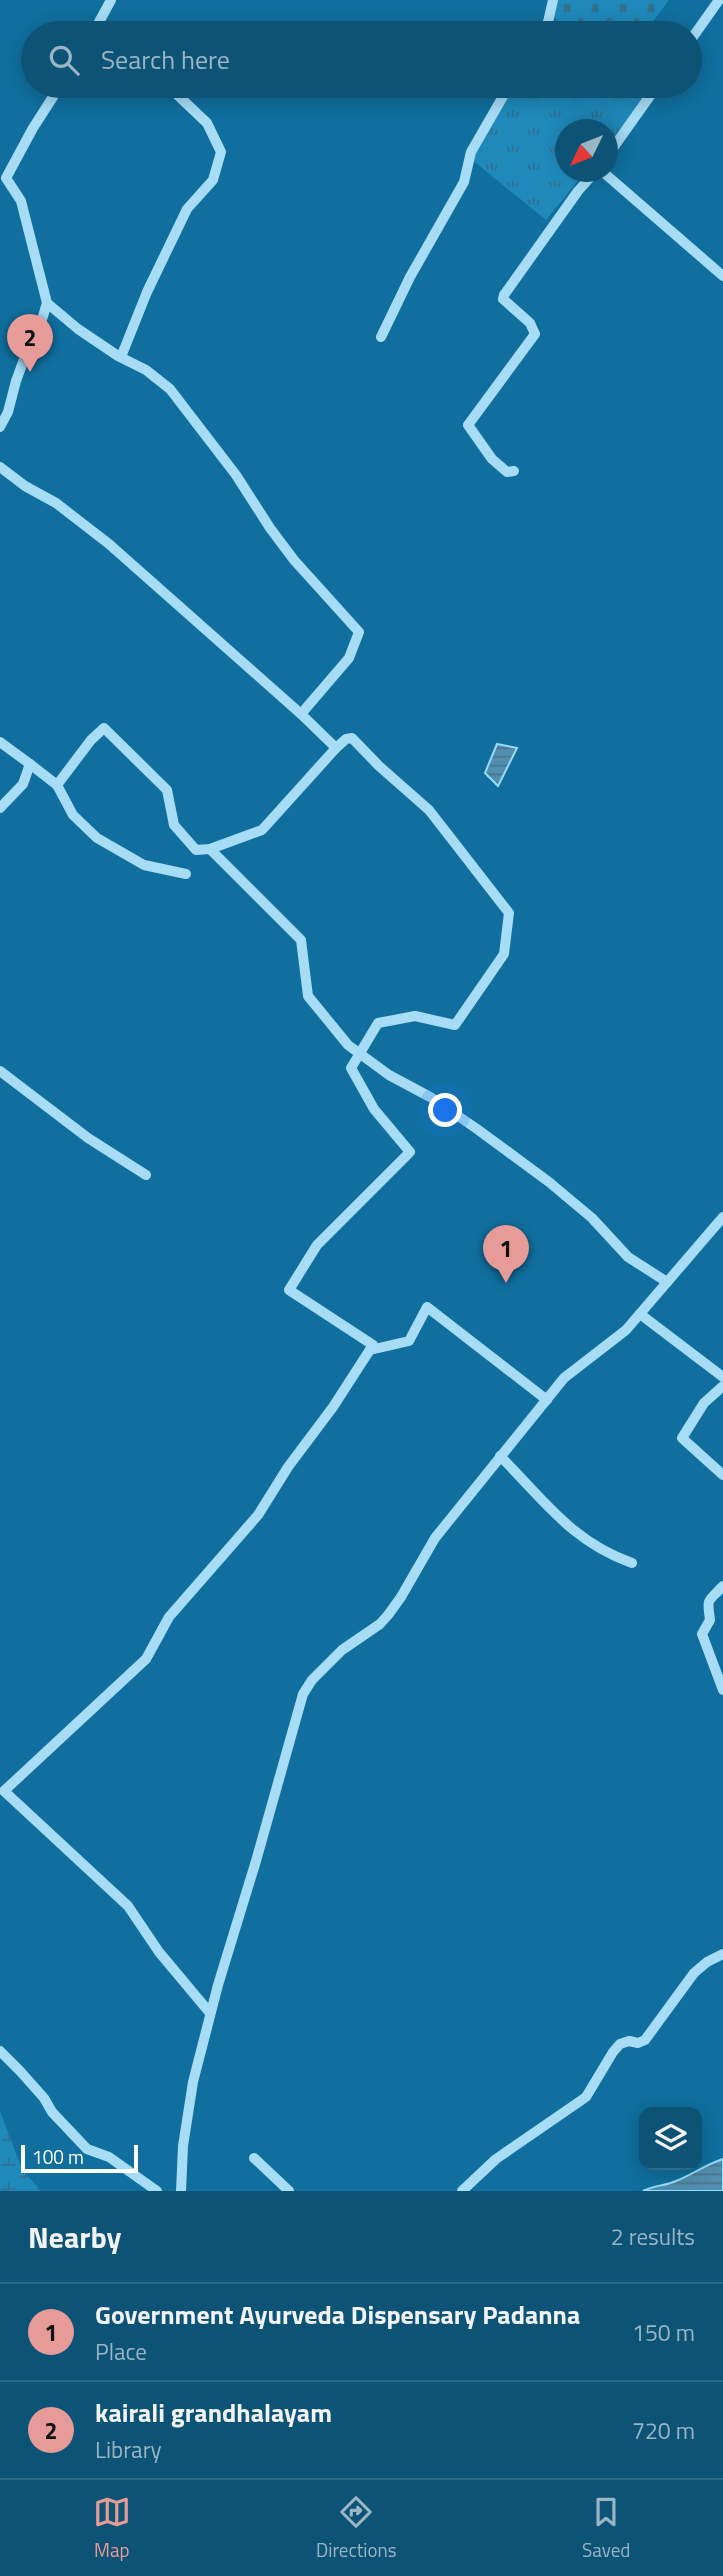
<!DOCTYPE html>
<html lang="en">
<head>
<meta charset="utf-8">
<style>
  :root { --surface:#0c5376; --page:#1a5d7e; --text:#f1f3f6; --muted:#9ab6c5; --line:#2c6988; --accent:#e69b98 }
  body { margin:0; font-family:"Titillium Web",sans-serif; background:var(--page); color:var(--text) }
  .controls { position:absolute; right:21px; bottom:21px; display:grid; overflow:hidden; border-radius:14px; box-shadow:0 4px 18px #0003 }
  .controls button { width:63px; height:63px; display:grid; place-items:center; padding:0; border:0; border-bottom:2px solid var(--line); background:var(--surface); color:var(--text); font:35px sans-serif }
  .compass { position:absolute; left:555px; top:119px; width:63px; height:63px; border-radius:50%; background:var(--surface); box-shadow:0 4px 18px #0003; rotate:227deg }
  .scale { position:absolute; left:21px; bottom:18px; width:117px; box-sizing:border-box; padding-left:7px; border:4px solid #fff; border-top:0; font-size:19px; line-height:24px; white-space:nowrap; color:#fff; -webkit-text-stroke:5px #106f9e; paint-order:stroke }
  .you { position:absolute; left:446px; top:1111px; width:24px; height:24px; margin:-18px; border:5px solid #fff; border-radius:50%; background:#1a73e8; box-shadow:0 0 0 10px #1a73e833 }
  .badge { display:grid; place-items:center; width:46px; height:46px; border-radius:50%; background:var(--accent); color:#111; font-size:23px; font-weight:700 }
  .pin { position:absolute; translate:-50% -58px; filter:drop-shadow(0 2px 4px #0008) }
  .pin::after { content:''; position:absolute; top:37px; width:24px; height:21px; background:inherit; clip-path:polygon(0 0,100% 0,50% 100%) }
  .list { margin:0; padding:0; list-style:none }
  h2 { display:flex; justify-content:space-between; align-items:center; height:91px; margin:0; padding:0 28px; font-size:30px }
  h2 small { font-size:23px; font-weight:400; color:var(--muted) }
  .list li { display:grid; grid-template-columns:46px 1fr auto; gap:21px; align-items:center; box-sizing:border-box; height:98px; padding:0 28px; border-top:2px solid var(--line) }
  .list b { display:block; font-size:26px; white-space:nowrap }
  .list p { margin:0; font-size:23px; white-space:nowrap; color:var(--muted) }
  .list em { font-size:23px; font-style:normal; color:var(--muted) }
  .icon { flex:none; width:38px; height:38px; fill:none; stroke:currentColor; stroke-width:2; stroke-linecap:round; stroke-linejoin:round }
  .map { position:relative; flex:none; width:723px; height:2191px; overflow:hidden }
  .search { position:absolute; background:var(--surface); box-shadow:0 4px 18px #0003; left:21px; right:21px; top:21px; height:77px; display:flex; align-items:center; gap:18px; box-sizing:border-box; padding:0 24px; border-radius:38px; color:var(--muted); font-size:26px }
  .sheet { height:287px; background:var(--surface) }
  nav { display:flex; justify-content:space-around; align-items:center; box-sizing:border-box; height:98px; border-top:2px solid var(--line); background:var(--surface); font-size:19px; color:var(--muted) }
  nav a { display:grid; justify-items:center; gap:4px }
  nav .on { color:var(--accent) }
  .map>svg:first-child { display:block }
  .grass { fill:url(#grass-tufts) }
  .wetland { fill:url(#wetland-marsh) }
  .cemetery { fill:url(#cemetery-stones) }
  .water { fill:url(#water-rules); stroke:#98dbf8; stroke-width:2 }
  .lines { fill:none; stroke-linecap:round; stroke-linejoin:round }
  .minor { stroke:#a6dcf5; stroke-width:10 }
</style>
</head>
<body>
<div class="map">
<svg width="723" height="2191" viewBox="0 0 723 2191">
  <defs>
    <pattern id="grass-tufts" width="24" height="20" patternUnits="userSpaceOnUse" patternTransform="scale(1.75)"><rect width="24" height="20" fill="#1f89bb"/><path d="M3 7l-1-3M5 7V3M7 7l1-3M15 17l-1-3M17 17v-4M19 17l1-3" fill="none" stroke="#31718f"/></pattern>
    <pattern id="wetland-marsh" width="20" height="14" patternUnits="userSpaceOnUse" patternTransform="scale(1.75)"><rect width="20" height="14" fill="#1f89bb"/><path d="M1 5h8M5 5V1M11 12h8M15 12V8" fill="none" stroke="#31718f"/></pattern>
    <pattern id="cemetery-stones" width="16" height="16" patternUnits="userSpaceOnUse" patternTransform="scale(1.75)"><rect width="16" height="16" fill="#1f89bb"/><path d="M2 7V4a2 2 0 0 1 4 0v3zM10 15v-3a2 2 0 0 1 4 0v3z" fill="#31718f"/></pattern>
    <pattern id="water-rules" width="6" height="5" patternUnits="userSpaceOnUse" patternTransform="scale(1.75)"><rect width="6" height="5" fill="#508fb0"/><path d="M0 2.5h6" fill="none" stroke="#4e7488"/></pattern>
  </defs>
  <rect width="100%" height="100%" fill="#106f9e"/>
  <path class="grass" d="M514,86H628L645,98L608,144V130H566V172H585L546,220L471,159Z"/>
  <path class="wetland" d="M0,2111L22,2169L41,2191H0Z"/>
  <path class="cemetery" d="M556,0H669L644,33H556L548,28Z"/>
  <g class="water">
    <path d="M497,744L517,748L498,786L485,773Z"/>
    <path d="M723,2159V2191H643C654,2185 665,2186 676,2181C693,2174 705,2165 723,2159Z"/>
  </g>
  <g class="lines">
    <g class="minor">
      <path d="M93,33L111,0"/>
      <path d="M542,33L548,22L553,0"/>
      <path d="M690,41L719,0"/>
      <path d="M608,155L657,86"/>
      <path d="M603,172L723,276"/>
      <path d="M381,337L410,277L464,182L471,152L509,86"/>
      <path d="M121,357L147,292L187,209L213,180L221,152L207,123L168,86"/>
      <path d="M0,427L8,412L16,381L26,354L37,336L47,303L21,201L6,178L33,128L60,86"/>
      <path d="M0,467L25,486L56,503L109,544L301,714"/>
      <path d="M514,471L507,472L492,459L468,425L535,334L530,323L503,299L504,295L578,191L595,172"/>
      <path d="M0,742L30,764L23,784L0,808"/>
      <path d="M30,764L57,785L91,740L104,728L167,790L174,825L196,850L210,849L262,830L336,748L301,714L349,658L359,632L294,560L270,528L236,475L170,389L146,370L118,356L78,329L47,303"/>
      <path d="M57,785L73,815L97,838L144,865L186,874"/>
      <path d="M210,849L301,940L308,996L348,1045L389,1075L432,1098L477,1129L549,1182L592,1218L628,1257L667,1282"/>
      <path d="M0,1071L88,1138L146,1175"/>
      <path d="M640,1314L723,1377"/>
      <path d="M370,1350L409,1341L427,1307L547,1400"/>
      <path d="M723,1386L704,1403L682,1438L723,1475"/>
      <path d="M500,1456C544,1500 571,1541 632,1563"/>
      <path d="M723,1586C707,1603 707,1597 710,1620L702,1634L723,1690"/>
      <path d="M210,2013L159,1952L128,1906L4,1791L146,1659L169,1617L258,1515L288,1467L333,1407L373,1345L289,1290L317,1245L410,1152L374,1109L351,1068L378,1023L415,1016L455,1025L504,954L509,913L429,810L379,766L352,738L346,739L336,748"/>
      <path d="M0,2051L20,2071L44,2098L52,2112L87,2149L109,2157L157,2191"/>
      <path d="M254,2158L289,2191"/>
      <path d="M181,2191L183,2146L193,2082L218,1985L256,1861L303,1694L312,1680L342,1650L380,1624L388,1615L401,1597L435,1538L564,1378L626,1330L723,1217"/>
      <path d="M462,2191L496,2159L586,2097L613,2052L620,2044L629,2041L638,2043L645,2040L694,1973L707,1962L723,1954"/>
    </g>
  </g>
</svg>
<div class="controls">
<button><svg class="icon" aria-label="layers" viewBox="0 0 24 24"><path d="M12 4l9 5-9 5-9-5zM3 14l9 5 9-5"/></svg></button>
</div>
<svg class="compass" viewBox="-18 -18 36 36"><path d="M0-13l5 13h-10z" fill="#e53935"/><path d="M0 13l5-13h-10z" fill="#9ab6c5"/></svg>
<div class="scale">100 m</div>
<div class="you"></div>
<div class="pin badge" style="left:506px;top:1283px">1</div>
<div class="pin badge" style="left:30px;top:372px">2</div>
<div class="search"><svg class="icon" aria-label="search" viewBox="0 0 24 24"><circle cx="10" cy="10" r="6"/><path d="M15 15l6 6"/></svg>Search here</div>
</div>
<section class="sheet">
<h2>Nearby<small>2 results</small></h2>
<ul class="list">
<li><span class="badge">1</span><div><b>Government Ayurveda Dispensary Padanna</b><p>Place</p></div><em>150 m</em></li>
<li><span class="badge">2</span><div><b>kairali grandhalayam</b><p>Library</p></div><em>720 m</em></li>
</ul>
</section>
<nav>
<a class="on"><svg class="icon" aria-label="map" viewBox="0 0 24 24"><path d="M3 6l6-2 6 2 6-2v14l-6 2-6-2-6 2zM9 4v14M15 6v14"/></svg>Map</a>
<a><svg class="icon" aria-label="directions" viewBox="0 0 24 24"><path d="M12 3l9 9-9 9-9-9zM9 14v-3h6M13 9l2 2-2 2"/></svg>Directions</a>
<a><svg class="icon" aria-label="saved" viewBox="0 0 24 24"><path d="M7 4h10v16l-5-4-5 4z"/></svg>Saved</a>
</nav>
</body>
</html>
